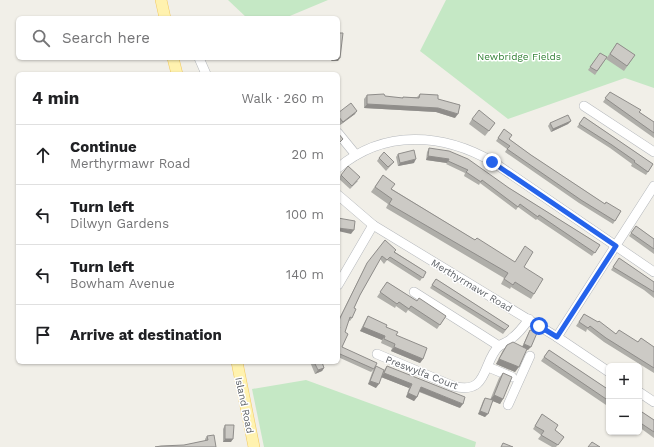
<!DOCTYPE html>
<html lang="en">
<head>
<meta charset="utf-8">
<style>
  :root { --surface:#fff; --page:#f6f6f6; --text:#202124; --muted:#757577; --line:#e0e0e0 }
  body { margin:0; font-family:"Work Sans",sans-serif; background:var(--page); color:var(--text) }
  .controls { position:absolute; right:12px; bottom:12px; display:grid; overflow:hidden; border-radius:6px; box-shadow:0 1px 3px #0004 }
  .controls button { width:36px; height:36px; display:grid; place-items:center; padding:0; border:0; border-bottom:1px solid var(--line); background:var(--surface); color:var(--text); font:20px sans-serif }
  .stop { position:absolute; width:12px; height:12px; margin:-9px; border:3px solid #2563eb; border-radius:50%; background:#fff }
  .stop.end { background:#2563eb; border-color:#fff; box-shadow:0 1px 4px #0008 }
  .list { margin:0; padding:0; list-style:none }
  h2 { display:flex; justify-content:space-between; align-items:center; height:52px; margin:0; padding:0 16px; font-size:17px }
  h2 small { font-size:13px; font-weight:400; color:var(--muted) }
  .list li { display:grid; grid-template-columns:26px 1fr auto; gap:12px; align-items:center; box-sizing:border-box; height:60px; padding:0 16px; border-top:1px solid var(--line) }
  .list b { display:block; font-size:15px; white-space:nowrap }
  .list p { margin:0; font-size:13px; white-space:nowrap; color:var(--muted) }
  .list em { font-size:13px; font-style:normal; color:var(--muted) }
  .icon { flex:none; width:22px; height:22px; fill:none; stroke:currentColor; stroke-width:2; stroke-linecap:round; stroke-linejoin:round }
  .map { position:relative; flex:none; width:654px; height:447px; overflow:hidden }
  .search { position:absolute; background:var(--surface); box-shadow:0 1px 3px #0004; left:16px; top:16px; width:324px; height:44px; display:flex; align-items:center; gap:10px; box-sizing:border-box; padding:0 14px; border-radius:6px; color:var(--muted); font-size:15px }
  .panel { position:absolute; background:var(--surface); box-shadow:0 1px 3px #0004; left:16px; top:72px; width:324px; height:292px; border-radius:6px }
  .map>svg:first-child { display:block }
  .green { fill:#c5e8c5 }
  .lines { fill:none; stroke-linecap:round; stroke-linejoin:round }
  .minor-casing { stroke:#b5b8bc; stroke-width:10 }
  .major-casing { stroke:#f2c960; stroke-width:12 }
  .minor { stroke:#fff; stroke-width:9 }
  .major { stroke:#fff2af; stroke-width:11 }
  .wall { fill:#afaea9 }
  .shaded-wall { fill:#8f8d8a }
  .building { fill:#cccac5; stroke:#8f8d8a }
  .route { stroke:#2563eb; stroke-width:5 }
  .labels { text-anchor:middle; stroke-width:3; stroke-linejoin:round; paint-order:stroke }
  .park-label { font-size:10px; fill:#348238; stroke:#fff }
  .street-label { font-size:10px; fill:#5f6368; stroke:#fff }
</style>
</head>
<body>
<div class="map">
<svg width="654" height="447" viewBox="0 0 654 447">
  <rect width="100%" height="100%" fill="#f1efe8"/>
  <g class="green">
    <path d="M228,0H328L285,18H247Z"/>
    <path d="M446,0H654V88L625,78L508,119L420,51Z"/>
    <path d="M306,380L476,442L475,447H264L252,389Z"/>
  </g>
  <g class="lines">
    <g class="minor-casing">
      <g id="minor">
        <path d="M199,58L206,74"/>
        <path d="M584,106L654,152"/>
        <path d="M338,133L356,155"/>
        <path d="M338,168C384,129 443,133 493,162L654,272"/>
        <path d="M338,195L373,225L557,337L609,372"/>
        <path d="M338,285L373,225"/>
        <path d="M414,292L499,346"/>
        <path d="M557,337L654,186"/>
        <path d="M377,354L453,386C489,396 482,362 499,346C503,343 509,342 512,338C519,333 524,326 529,319"/>
        <path d="M488,367L512,377"/>
        <path d="M639,392L654,402"/>
        <path d="M508,405L530,356"/>
      </g>
    </g>
    <g class="major-casing">
      <g id="major">
        <path d="M161,0L165,18"/>
        <path d="M173,58L177,74"/>
        <path d="M237,362L254,447"/>
      </g>
    </g>
    <use href="#minor" class="minor"/>
    <use href="#major" class="major"/>
  </g>
  <g class="wall">
    <path d="M617,43L635,55L624,71L606,59Z"/>
    <path d="M600,53L607,57L595,75L588,70Z"/>
    <path d="M610,92L654,122V138L603,102Z"/>
    <path d="M420,94L438,99L455,118L436,112L364,108V99L367,95L402,98L403,97H417Z"/>
    <path d="M338,113L355,114L340,125L338,122Z"/>
    <path d="M584,117L653,164L646,175L631,166L632,164L610,148L577,127Z"/>
    <path d="M472,119L495,123L485,136L469,124Z"/>
    <path d="M571,121L568,124L551,132L548,126L550,123Z"/>
    <path d="M504,129L509,139L531,155L605,204L621,211L613,224L579,203L505,152L507,149L496,141Z"/>
    <path d="M429,148L509,188L600,245L592,256L537,219L536,220L518,207L516,210L480,183L479,185L464,176L465,173L446,164L447,163L426,160L427,152Z"/>
    <path d="M398,154L414,163L398,166L396,157Z"/>
    <path d="M379,158L394,162L386,171L377,161Z"/>
    <path d="M341,175L358,181L350,189L338,178Z"/>
    <path d="M383,175L392,189L475,240L524,267L534,294L531,299L511,287L510,289L501,284L504,278L386,208L388,204L371,192Z"/>
    <path d="M636,226L654,239V254L629,236Z"/>
    <path d="M385,240L395,252L426,272L420,281L387,260L384,264L380,259L360,295L354,308L352,318L350,321L348,320L345,332L342,347L374,369L371,372L338,357V321L365,267Z"/>
    <path d="M619,258L654,282V298L644,290L611,270Z"/>
    <path d="M436,279L509,326L503,334L430,288Z"/>
    <path d="M387,282L417,301L446,316L437,329L408,310L406,313L396,306L395,308L377,297Z"/>
    <path d="M584,314L616,334L638,342L641,338L654,347V373L604,342L587,329L586,332L576,326Z"/>
    <path d="M368,316L386,327L423,359L420,363L391,351L392,348L381,343L382,340L360,331L365,321Z"/>
    <path d="M530,330L528,350L526,349L515,372L496,364L503,350L507,345L522,347L528,334Z"/>
    <path d="M549,350L609,390V407L541,361Z"/>
    <path d="M310,362H322L324,368L322,371L315,374Z"/>
    <path d="M376,366V388L368,384L373,370Z"/>
    <path d="M387,366L460,408L419,392L417,397L414,401L406,397L409,388L381,377L384,370Z"/>
    <path d="M503,373V399L500,404L493,401L485,417L478,414L483,401L485,398L490,400L499,378Z"/>
    <path d="M639,410L654,420V438L639,427Z"/>
    <path d="M542,414L555,430L564,437L556,447H552L538,439L541,435L533,429Z"/>
    <path d="M225,425L231,442H223V429Z"/>
    <path d="M207,436L216,447L184,445L205,441V439Z"/>
  </g>
  <g class="shaded-wall">
    <path d="M333,58H340L338,61H331Z"/>
    <path d="M367,104L438,108L458,114L455,118L436,112L364,108Z"/>
    <path d="M357,111L355,114L340,125L343,122Z"/>
    <path d="M571,121L568,124L551,132L553,129Z"/>
    <path d="M428,156L449,159L447,163L426,160Z"/>
    <path d="M416,159L414,163L398,166L400,163Z"/>
    <path d="M338,228L354,230L351,234L338,231Z"/>
    <path d="M363,327L385,336L382,340L360,331Z"/>
    <path d="M524,344L531,347L528,350L522,347Z"/>
    <path d="M394,347L423,359L420,363L391,351Z"/>
    <path d="M499,359L519,367L515,372L496,364Z"/>
    <path d="M324,368L322,371L315,374L318,370Z"/>
    <path d="M384,373L412,384L409,388L381,377Z"/>
    <path d="M370,381L379,384L376,388L368,384Z"/>
    <path d="M421,387L463,404L460,408L418,391Z"/>
    <path d="M408,393L417,397L414,401L406,397Z"/>
    <path d="M494,395L503,399L500,404L490,400Z"/>
    <path d="M480,411L488,414L485,417L478,414Z"/>
    <path d="M225,439H233L231,442H223Z"/>
  </g>
  <g class="building">
    <path d="M338,33H343L340,58H338Z"/>
    <path d="M617,43L635,55L627,66L610,54Z"/>
    <path d="M600,53L607,57L597,71L590,67Z"/>
    <path d="M610,92L641,110L639,112L654,122V133L605,98Z"/>
    <path d="M384,94L385,96L403,98V97L419,98L420,94L438,95V99L460,105L458,114L438,108L367,104V95Z"/>
    <path d="M351,103L357,111L343,122L338,116V113Z"/>
    <path d="M479,110L495,123L489,131L472,119Z"/>
    <path d="M568,115L571,121L553,129L550,123Z"/>
    <path d="M584,117L653,164L648,172L634,162L635,161L612,145L579,124Z"/>
    <path d="M504,129L512,135L509,139L531,155L605,204L606,202L621,211L615,221L581,200L507,149L510,146L498,138Z"/>
    <path d="M338,133L343,139L338,144Z"/>
    <path d="M429,148L449,151L468,159L509,188L600,245L595,253L539,215L538,217L520,204L518,207L482,180L481,182L466,172L468,170L448,161L449,159L428,156Z"/>
    <path d="M414,150L416,159L400,163L398,154Z"/>
    <path d="M384,152L394,162L388,167L379,158Z"/>
    <path d="M348,166L360,177L352,186L341,175Z"/>
    <path d="M383,175L395,184L391,189L475,240L477,238L515,262L525,246L533,252L524,267L543,279L534,294L515,282L513,285L504,279L508,273L389,204L392,199L375,187Z"/>
    <path d="M338,218L355,221L354,230L338,228Z"/>
    <path d="M636,226L654,239V249L631,233Z"/>
    <path d="M385,240L396,250L394,252L426,272L423,278L390,257L387,260L382,256L360,295L354,308L356,309L352,318L350,317L345,332L348,334L342,347L377,363L374,369L340,354L338,356V330L340,327L338,326V325L340,318L367,263Z"/>
    <path d="M619,258L654,282V292L646,287L613,267Z"/>
    <path d="M436,279L509,326L505,330L432,285Z"/>
    <path d="M387,282L417,301L419,298L446,316L440,325L411,306L409,309L399,302L397,304L380,292Z"/>
    <path d="M584,314L598,322L599,321L616,334L619,330L638,342L641,338L654,347V368L606,338L590,326L588,328L579,322Z"/>
    <path d="M368,316L387,325L386,327L398,332L396,335L427,348L423,359L394,347L395,344L384,339L385,336L363,327Z"/>
    <path d="M530,330L537,333L531,347L524,344Z"/>
    <path d="M513,342L527,349L519,367L499,359L507,345Z"/>
    <path d="M549,350L609,390V401L544,357Z"/>
    <path d="M314,362H322L324,368L318,370Z"/>
    <path d="M376,366L384,370L379,384L370,381Z"/>
    <path d="M387,366L465,397L463,404L421,387L417,397L408,393L412,384L384,373Z"/>
    <path d="M503,373L512,377L503,399L494,395Z"/>
    <path d="M485,398L493,400L488,414L480,411Z"/>
    <path d="M639,410L654,420V432L639,422Z"/>
    <path d="M542,414L558,425L555,430L564,437L558,445L541,435L544,431L535,426Z"/>
    <path d="M225,425H234L233,439H225Z"/>
    <path d="M214,435L216,447H155L161,446L184,445L208,440L207,436Z"/>
    <path d="M592,442L600,447H588Z"/>
    <path d="M503,443L513,447H501Z"/>
  </g>
  <g class="lines">
    <path class="route" d="M492,162L616,246L557,337L539,326"/>
  </g>
  <g class="labels">
    <g class="park-label">
      <text x="519" y="60">Newbridge Fields</text>
    </g>
    <g class="street-label">
      <text transform="translate(472 285) rotate(31)" y="4">Merthyrmawr Road</text>
      <text transform="translate(422 372) rotate(21)" y="4">Preswylfa Court</text>
      <text transform="translate(245 405) rotate(78)" y="4">Island Road</text>
    </g>
  </g>
</svg>
<div class="controls">
<button>+</button>
<button>−</button>
</div>
<div class="stop" style="left:539px;top:326px"></div>
<div class="stop end" style="left:492px;top:162px"></div>
<div class="search"><svg class="icon" aria-label="search" viewBox="0 0 24 24"><circle cx="10" cy="10" r="6"/><path d="M15 15l6 6"/></svg>Search here</div>
<section class="panel">
<h2>4 min<small>Walk · 260 m</small></h2>
<ul class="list">
<li><svg class="icon" aria-label="ahead" viewBox="0 0 24 24"><path d="M12 20V5M6 11l6-6 6 6"/></svg><div><b>Continue</b><p>Merthyrmawr Road</p></div><em>20 m</em></li>
<li><svg class="icon" aria-label="left" viewBox="0 0 24 24"><path d="M17 20v-9H6M10 6l-5 5 5 5"/></svg><div><b>Turn left</b><p>Dilwyn Gardens</p></div><em>100 m</em></li>
<li><svg class="icon" aria-label="left" viewBox="0 0 24 24"><path d="M17 20v-9H6M10 6l-5 5 5 5"/></svg><div><b>Turn left</b><p>Bowham Avenue</p></div><em>140 m</em></li>
<li><svg class="icon" aria-label="arrive" viewBox="0 0 24 24"><path d="M6 21V4h12l-3 4 3 4H6"/></svg><div><b>Arrive at destination</b></div></li>
</ul>
</section>
</div>
</body>
</html>
